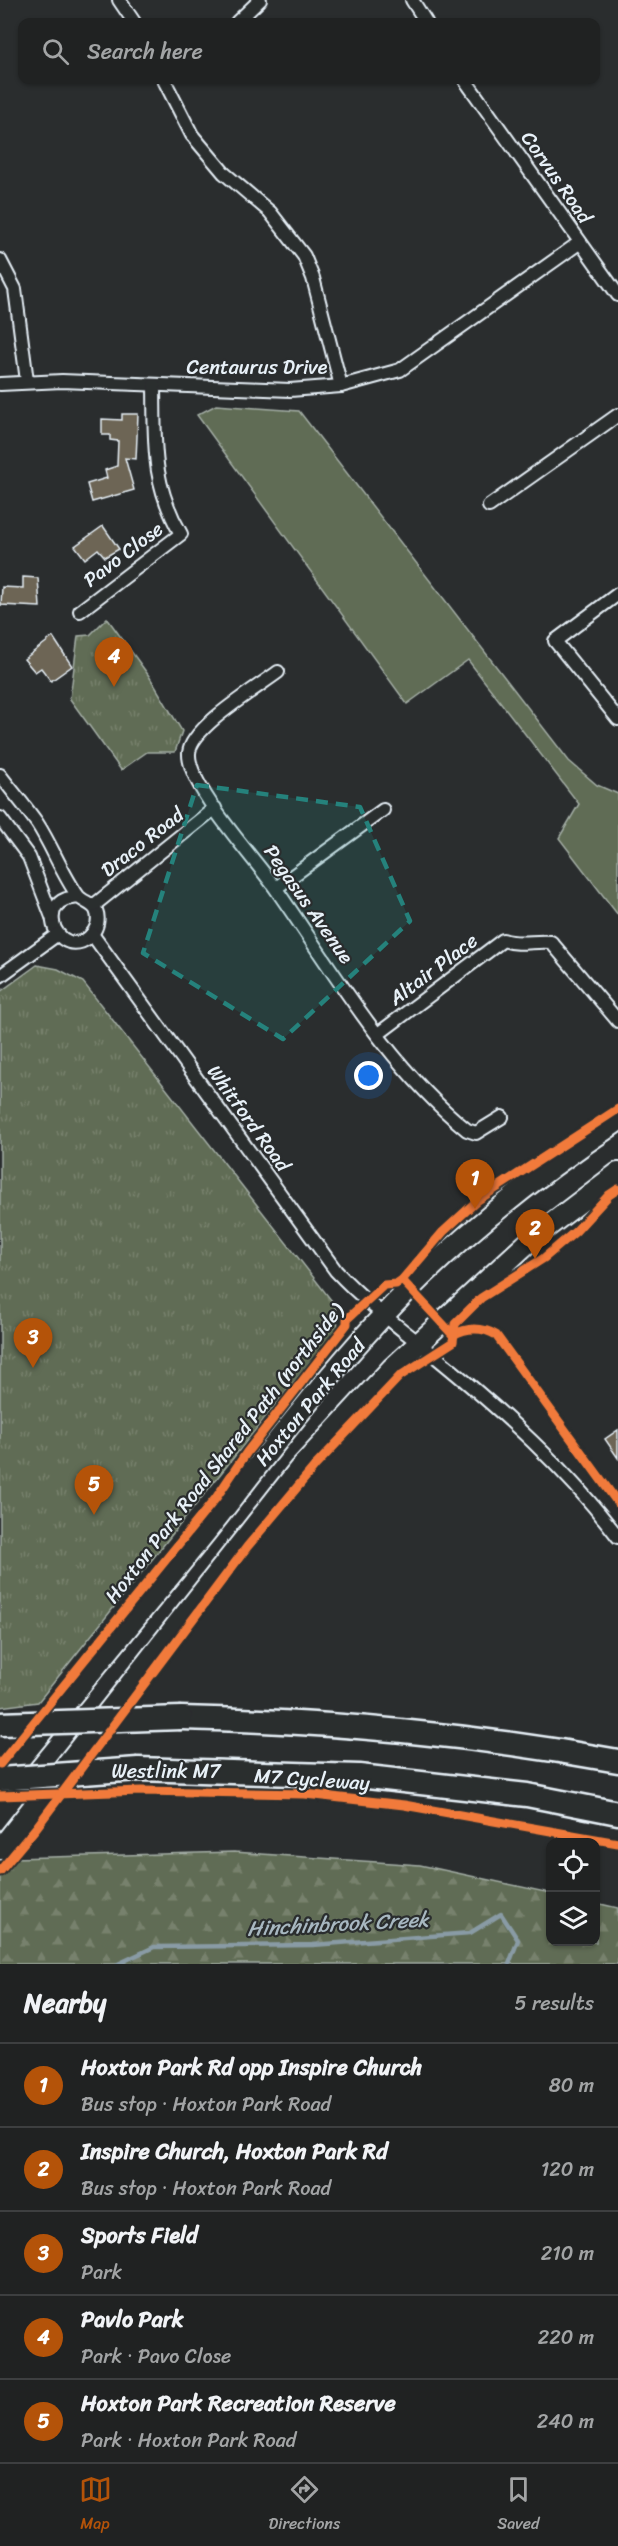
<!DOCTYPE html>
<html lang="en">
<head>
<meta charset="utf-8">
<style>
  :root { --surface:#202222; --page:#282a2a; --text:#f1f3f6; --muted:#a2a4a5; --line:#3d3f40; --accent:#b45309 }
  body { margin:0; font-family:Sriracha,sans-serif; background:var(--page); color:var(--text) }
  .controls { position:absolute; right:18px; bottom:18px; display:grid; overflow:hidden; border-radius:12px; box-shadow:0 2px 4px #0004 }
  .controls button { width:54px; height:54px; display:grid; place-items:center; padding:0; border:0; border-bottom:2px solid var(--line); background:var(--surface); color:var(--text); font:30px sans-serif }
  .you { position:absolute; left:369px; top:1076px; width:21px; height:21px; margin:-15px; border:4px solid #fff; border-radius:50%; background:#1a73e8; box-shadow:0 0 0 9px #1a73e833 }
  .badge { display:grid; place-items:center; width:39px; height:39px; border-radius:50%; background:var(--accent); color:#fff; font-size:20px; font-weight:700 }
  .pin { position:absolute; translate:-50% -50px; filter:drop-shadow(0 2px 3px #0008) }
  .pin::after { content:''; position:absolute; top:32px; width:21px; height:18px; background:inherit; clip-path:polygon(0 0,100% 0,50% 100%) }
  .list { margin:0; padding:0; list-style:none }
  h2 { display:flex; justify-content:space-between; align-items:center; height:78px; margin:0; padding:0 24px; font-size:26px }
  h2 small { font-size:20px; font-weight:400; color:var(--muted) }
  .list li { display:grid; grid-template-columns:39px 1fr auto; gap:18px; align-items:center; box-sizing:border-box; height:84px; padding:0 24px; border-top:2px solid var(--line) }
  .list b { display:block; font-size:22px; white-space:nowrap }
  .list p { margin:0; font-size:20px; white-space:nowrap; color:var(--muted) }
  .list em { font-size:20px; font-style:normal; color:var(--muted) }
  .icon { flex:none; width:33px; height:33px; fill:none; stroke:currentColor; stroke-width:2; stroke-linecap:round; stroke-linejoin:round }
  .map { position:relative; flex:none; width:618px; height:1964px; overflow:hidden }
  .search { position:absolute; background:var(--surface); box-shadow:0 2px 4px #0004; left:18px; right:18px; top:18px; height:66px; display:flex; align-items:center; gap:15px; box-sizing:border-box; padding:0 21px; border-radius:12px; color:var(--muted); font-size:22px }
  .sheet { height:498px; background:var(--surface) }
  nav { display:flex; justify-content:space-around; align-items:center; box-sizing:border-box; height:84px; border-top:2px solid var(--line); background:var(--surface); font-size:16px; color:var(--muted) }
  nav a { display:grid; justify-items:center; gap:3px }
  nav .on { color:var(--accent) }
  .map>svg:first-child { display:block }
  .green { fill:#606c54; stroke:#a4aea6; stroke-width:1.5 }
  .forest { fill:url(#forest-firs); stroke:#a4aea6; stroke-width:1.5 }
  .park { fill:url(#park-tufts); stroke:#a4aea6; stroke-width:1.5 }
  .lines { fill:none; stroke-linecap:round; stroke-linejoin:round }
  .stream { stroke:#899ba5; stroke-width:4.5 }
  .building { fill:#6d6555; stroke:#e8f1f8; stroke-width:1.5 }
  .street-casing { stroke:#e8f1f8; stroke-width:16 }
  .primary-casing { stroke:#e8f1f8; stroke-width:24 }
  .highway-casing { stroke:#e8f1f8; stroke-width:27 }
  .street { stroke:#2a2d2e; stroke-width:12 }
  .primary { stroke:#2a2d2e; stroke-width:20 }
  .highway { stroke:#2a2d2e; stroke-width:22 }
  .highway-bridge-casing { stroke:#e8f1f8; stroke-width:27; stroke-linecap:butt }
  .highway-bridge { stroke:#2a2d2e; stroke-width:22 }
  .cycleway-casing { stroke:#2a2d2e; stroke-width:13 }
  .cycleway { stroke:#f17a3a; stroke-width:9 }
  .marked { fill:#25827c; fill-opacity:0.2; stroke:#25827c; stroke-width:4.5; stroke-dasharray:12 8; stroke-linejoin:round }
  .labels { text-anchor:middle; stroke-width:4.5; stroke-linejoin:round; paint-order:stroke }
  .street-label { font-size:20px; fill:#e8f1f8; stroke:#2a2d2e }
  .water-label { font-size:21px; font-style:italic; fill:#a8b8c1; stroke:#2a2d2e }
</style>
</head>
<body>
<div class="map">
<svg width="618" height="1964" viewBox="0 0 618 1964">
  <defs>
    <pattern id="forest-firs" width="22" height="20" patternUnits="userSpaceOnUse" patternTransform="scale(1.5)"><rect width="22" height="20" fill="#606c54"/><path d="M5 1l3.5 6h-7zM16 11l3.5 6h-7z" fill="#77816d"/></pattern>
    <pattern id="park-tufts" width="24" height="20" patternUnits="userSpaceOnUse" patternTransform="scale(1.5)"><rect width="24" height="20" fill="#606c54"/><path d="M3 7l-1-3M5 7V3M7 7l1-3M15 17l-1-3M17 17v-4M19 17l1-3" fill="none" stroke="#77816d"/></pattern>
  </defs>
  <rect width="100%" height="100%" fill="#2a2d2e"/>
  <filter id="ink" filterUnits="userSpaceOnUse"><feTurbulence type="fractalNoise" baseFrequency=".0167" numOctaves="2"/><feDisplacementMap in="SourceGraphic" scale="12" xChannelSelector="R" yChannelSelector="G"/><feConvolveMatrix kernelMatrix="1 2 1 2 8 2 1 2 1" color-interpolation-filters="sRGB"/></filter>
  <g filter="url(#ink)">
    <path class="green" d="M216,405L299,411L569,761L597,785L618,794V915L559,838L579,804L468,660L407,704L197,415Z"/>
    <path class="forest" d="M234,1852L420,1865L550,1893V1942H596V1903L618,1908V1964H0V1875L14,1858Z"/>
    <g class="park">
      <path d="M107,618L149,676L182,731L175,752H147L121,770L70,699L78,636L90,635Z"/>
      <path d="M37,965L58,969L83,982L335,1305L338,1327L38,1702L0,1707V992Z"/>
    </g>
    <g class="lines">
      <path class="stream" d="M118,1964L154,1947L313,1945L470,1933L501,1914L518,1940L509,1964"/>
    </g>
    <g class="building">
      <path d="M122,414H138L136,459L125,458L134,490L92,502L87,484L107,478L105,470L117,466L118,441L110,440V435H102V419L122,420Z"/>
      <path d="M103,526L119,549L105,557L98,549L85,559L75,546Z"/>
      <path d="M23,577L38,578L40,607L1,605L2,587L23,588Z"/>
      <path d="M53,637L72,666L51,681L41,668L35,672L24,659Z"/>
      <path d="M618,1430V1458L605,1439Z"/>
    </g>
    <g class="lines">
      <g class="street-casing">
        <g id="street">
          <path d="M119,0L134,22"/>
          <path d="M412,0L426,22"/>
          <path d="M237,22L260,0"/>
          <path d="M164,80L192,135L224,173L270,212L304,256L313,278L341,386"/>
          <path d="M465,80L618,295"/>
          <path d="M0,260L15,289L27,381"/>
          <path d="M0,384L62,381L290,390L341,386L400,370L579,243"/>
          <path d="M489,506L618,415"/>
          <path d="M618,594L555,641L618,719"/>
          <path d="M80,611L181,534C151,482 155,443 154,385"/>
          <path d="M278,672C257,688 191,727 189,753C187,786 256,860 276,889C334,972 388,1066 467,1130L476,1133L502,1117"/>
          <path d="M0,775C12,791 26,807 37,823C52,846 62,874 78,896C83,902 92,903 96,910C103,927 87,947 69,942C51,936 45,907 66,899C69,898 75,898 79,897"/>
          <path d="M0,818L29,857L52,917"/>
          <path d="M276,888L383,810"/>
          <path d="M93,906L215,808"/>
          <path d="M92,934L336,1271C368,1305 401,1328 436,1357C502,1411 567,1469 618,1537"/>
          <path d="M0,976L58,934"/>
          <path d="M378,1034L503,940C520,946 534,940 551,942L618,1021"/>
        </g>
      </g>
      <g class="primary-casing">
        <g id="primary">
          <path d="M0,1783C69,1699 138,1616 206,1532C257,1467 306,1402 361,1340C435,1256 525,1183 618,1121"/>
          <path d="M0,1849L300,1468L392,1368L534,1237L618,1173"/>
        </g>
      </g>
      <g class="highway-casing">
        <g id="highway">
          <path d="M181,1718C331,1722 470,1734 618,1761"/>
          <path d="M138,1769L359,1776L527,1795L618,1813"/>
        </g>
      </g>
      <use href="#street" class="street"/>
      <use href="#primary" class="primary"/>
      <use href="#highway" class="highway"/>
      <g class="highway-bridge-casing">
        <g id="highway-bridge">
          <path d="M0,1724L181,1718"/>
          <path d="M0,1779L138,1769"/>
        </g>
      </g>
      <use href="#highway-bridge" class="highway-bridge"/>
      <g class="cycleway-casing">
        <g id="cycleway">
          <path d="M402,1280L453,1335"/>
          <path d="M453,1335C467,1327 483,1327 496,1335L618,1503"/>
          <path d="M0,1764L216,1498L247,1452L347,1324V1319L384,1285L396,1284L402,1280L443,1232L478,1200L618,1109"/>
          <path d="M0,1796L141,1791L305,1794L404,1805L618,1843"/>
          <path d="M0,1871L36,1828L247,1547L315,1466L400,1376L453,1342L455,1324L481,1298L544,1258L576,1231L609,1195L618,1189"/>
        </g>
      </g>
      <use href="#cycleway" class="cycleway"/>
    </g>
  </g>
  <path class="marked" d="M197,785L360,807L410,921L283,1039L143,953Z"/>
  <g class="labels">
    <g class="street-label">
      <text transform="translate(557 177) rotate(55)" y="7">Corvus Road</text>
      <text x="257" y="374">Centaurus Drive</text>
      <text transform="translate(123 554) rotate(-37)" y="7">Pavo Close</text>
      <text transform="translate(142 842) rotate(-38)" y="7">Draco Road</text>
      <text transform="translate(309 904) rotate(55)" y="7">Pegasus Avenue</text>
      <text transform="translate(433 969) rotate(-37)" y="7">Altair Place</text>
      <text transform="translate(249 1118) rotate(54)" y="7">Whitford Road</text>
      <text transform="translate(310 1402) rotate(-50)" y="7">Hoxton Park Road</text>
      <text transform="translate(224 1453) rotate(-52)" y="7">Hoxton Park Road Shared Path (northside)</text>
      <text x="166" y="1778">Westlink M7</text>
      <text transform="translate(312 1779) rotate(4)" y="7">M7 Cycleway</text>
    </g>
    <g class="water-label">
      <text transform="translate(338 1924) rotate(-3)" y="7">Hinchinbrook Creek</text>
    </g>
  </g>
</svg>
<div class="controls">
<button><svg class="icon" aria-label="locate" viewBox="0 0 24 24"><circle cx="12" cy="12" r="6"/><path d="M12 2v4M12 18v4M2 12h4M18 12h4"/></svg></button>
<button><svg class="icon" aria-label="layers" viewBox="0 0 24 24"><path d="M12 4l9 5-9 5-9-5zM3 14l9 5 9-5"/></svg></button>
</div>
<div class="you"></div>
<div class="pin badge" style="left:475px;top:1209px">1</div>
<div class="pin badge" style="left:535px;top:1259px">2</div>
<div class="pin badge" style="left:33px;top:1368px">3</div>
<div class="pin badge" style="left:114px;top:687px">4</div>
<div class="pin badge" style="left:94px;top:1515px">5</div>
<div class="search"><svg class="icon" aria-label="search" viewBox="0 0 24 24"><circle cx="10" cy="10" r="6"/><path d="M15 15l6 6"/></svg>Search here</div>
</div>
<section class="sheet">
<h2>Nearby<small>5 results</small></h2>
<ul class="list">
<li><span class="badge">1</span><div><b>Hoxton Park Rd opp Inspire Church</b><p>Bus stop · Hoxton Park Road</p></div><em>80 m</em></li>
<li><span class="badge">2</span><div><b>Inspire Church, Hoxton Park Rd</b><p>Bus stop · Hoxton Park Road</p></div><em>120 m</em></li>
<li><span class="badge">3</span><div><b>Sports Field</b><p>Park</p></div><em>210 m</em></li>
<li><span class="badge">4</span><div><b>Pavlo Park</b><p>Park · Pavo Close</p></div><em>220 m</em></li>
<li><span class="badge">5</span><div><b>Hoxton Park Recreation Reserve</b><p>Park · Hoxton Park Road</p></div><em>240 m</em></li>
</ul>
</section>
<nav>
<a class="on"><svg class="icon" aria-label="map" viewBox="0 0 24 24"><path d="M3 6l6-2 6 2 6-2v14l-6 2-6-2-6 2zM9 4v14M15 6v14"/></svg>Map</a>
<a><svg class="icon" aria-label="directions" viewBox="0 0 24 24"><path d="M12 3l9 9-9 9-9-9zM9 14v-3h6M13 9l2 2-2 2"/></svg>Directions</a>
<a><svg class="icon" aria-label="saved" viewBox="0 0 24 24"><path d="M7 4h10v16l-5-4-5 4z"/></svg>Saved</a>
</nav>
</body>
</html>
